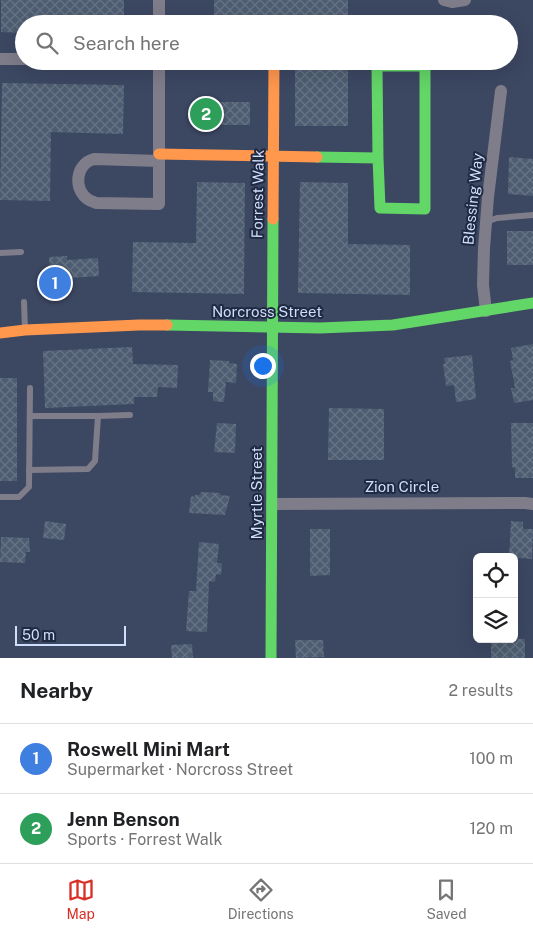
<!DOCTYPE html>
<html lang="en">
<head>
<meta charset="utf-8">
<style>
  :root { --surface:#fff; --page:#f2f2f2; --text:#202124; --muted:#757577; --line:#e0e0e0; --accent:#d93025 }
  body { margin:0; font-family:"Public Sans",sans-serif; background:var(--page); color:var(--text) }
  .controls { position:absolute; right:15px; bottom:15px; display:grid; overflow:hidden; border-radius:8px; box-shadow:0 5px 20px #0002 }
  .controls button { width:45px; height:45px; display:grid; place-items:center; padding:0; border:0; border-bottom:1px solid var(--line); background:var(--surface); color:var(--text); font:25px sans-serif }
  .scale { position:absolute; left:15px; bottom:12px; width:111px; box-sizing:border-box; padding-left:5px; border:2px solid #d0defd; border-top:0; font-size:14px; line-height:18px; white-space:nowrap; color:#d0defd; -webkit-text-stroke:4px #1f2940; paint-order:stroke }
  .you { position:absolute; left:262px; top:365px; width:18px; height:18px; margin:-12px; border:4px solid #fff; border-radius:50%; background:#1a73e8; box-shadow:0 0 0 8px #1a73e833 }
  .badge { display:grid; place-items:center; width:32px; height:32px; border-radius:50%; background:var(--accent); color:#fff; font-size:16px; font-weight:700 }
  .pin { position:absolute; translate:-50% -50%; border:2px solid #fff; box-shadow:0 1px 5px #0006 }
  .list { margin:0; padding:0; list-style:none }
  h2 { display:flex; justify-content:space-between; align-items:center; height:65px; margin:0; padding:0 20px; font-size:21px }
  h2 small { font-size:16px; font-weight:400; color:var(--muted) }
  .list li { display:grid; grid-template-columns:32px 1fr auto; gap:15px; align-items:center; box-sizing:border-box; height:70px; padding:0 20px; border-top:1px solid var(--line) }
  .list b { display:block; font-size:19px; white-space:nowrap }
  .list p { margin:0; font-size:16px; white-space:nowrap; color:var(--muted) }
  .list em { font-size:16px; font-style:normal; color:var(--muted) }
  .icon { flex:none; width:28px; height:28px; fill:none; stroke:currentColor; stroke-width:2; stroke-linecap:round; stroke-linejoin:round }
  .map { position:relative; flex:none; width:533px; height:658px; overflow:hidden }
  .search { position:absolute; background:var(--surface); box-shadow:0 5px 20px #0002; left:15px; right:15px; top:15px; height:55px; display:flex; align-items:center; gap:12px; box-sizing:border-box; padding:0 18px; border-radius:28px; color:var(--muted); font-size:19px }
  .sheet { height:205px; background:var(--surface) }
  nav { display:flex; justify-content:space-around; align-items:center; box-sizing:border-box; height:70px; border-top:1px solid var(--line); background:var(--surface); font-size:14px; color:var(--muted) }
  nav a { display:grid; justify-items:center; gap:2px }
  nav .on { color:var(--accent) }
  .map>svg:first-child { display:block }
  .building { fill:url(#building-cross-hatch) }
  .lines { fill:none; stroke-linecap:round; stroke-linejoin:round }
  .lane { stroke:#7f7d8a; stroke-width:6 }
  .street { stroke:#7f7d8a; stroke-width:12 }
  .fast { stroke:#63d668; stroke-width:11 }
  .slow { stroke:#ff974d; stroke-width:11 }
  .labels { text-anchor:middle; stroke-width:4; stroke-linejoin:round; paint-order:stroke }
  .street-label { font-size:15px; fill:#d0defd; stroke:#1f2940 }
</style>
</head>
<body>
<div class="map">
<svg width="533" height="658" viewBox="0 0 533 658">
  <defs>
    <pattern id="building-cross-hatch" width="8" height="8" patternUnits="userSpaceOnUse" patternTransform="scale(1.25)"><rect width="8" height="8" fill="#4e5d71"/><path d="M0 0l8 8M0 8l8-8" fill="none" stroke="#667486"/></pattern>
  </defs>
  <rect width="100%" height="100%" fill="#3c4762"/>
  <g class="building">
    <path d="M1,0H124V24H24V33L1,32Z"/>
    <rect x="214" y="0" width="134" height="24"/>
    <rect x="295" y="61" width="53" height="65"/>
    <path d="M2,83L124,85L123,134L51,132L50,201L0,200Z"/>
    <path d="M192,102H250V125H191Z"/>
    <path d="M509,157L533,159V196L508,194Z"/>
    <path d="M197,182L245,183L244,294L132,292L133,242L196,243Z"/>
    <path d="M300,182L348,183V244L410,245V295L298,293Z"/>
    <rect x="507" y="231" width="26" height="34"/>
    <path d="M67,256V260L98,258L99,276L70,278L71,286H60L58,289H53L48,286V281L50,277L49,257Z"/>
    <path d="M533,344V400L514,403L511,388H515L510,361L513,360L511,348Z"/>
    <path d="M132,347L133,364L178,365L177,388L158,387L157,397H134V404L45,408L43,351Z"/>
    <path d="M472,355L476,399L456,402L454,385L446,386L443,364H445L444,358Z"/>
    <path d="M210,360L229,361V363L237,364L236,383L226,382L224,402L213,401V392H208Z"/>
    <rect x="0" y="378" width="17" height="103"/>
    <path d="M329,408L384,409V460H328Z"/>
    <path d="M217,423L236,424L235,453L214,452Z"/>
    <path d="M511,423H533V478H515V468L512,467Z"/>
    <path d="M201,492L220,493V495L230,496L225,515L189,513L191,496L195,497V495H200Z"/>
    <path d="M45,521L66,524L64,540L43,538Z"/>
    <path d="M511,521L523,522V529H533L532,559L509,557Z"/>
    <path d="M310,529H330V575L310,576Z"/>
    <path d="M1,537L29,538L30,552H26L25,563L0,562Z"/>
    <path d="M199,542L219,544L217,563H222L221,575L216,574L215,582L209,581L207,632L186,631L189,591H196Z"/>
    <rect x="491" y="639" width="34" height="19"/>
    <path d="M295,640H323L324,657L296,658Z"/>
    <path d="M192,644L193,658H172L171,645Z"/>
  </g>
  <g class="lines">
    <g class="lane">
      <path d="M486,222L497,218L533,215"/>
      <path d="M0,253L21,252"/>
      <path d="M24,302L25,329"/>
      <path d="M98,416L130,415"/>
      <path d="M29,470L88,469L95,461L98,416H30"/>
      <path d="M0,497H19L29,487L30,388"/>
    </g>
    <g class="street">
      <path d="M444,0L452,2L465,0"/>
      <path d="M159,24V0"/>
      <path d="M0,59H24"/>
      <path d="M159,161L94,159C75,164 73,190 89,200C91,201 94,202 96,203L159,204V61"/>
      <path d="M486,311L483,285L484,248L488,197L501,91"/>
      <path d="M272,504L525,503L533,504"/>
    </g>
    <g class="fast">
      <path d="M317,157L378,158L377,66H425V209L380,208L378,158"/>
      <path d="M167,325L320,328L393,325L533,303"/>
      <path d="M271,658L273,219"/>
    </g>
    <g class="slow">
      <path d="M159,154L317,157"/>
      <path d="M273,219L274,61"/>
      <path d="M0,333L25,330L139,325H167"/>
    </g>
  </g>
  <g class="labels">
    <g class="street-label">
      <text transform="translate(258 194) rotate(-89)" y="5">Forrest Walk</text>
      <text transform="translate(473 199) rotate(-84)" y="5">Blessing Way</text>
      <text x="267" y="317">Norcross Street</text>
      <text x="402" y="492">Zion Circle</text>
      <text transform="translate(257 493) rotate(-90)" y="5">Myrtle Street</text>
    </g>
  </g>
</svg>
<div class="controls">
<button><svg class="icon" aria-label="locate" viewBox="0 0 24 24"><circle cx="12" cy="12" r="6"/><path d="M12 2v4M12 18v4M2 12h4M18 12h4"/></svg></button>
<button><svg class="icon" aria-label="layers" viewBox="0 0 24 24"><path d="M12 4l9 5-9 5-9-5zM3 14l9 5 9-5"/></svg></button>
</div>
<div class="scale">50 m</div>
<div class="you"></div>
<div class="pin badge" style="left:55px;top:283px;background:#3f7fe0">1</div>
<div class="pin badge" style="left:206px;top:114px;background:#2e9e5b">2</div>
<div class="search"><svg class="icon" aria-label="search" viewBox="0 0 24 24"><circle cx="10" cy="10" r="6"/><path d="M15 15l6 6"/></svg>Search here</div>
</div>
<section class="sheet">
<h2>Nearby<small>2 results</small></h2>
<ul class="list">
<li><span class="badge" style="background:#3f7fe0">1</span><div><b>Roswell Mini Mart</b><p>Supermarket · Norcross Street</p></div><em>100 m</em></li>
<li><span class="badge" style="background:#2e9e5b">2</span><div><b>Jenn Benson</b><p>Sports · Forrest Walk</p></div><em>120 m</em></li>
</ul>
</section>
<nav>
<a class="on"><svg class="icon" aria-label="map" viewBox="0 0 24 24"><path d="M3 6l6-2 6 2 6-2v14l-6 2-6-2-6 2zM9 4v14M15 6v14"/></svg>Map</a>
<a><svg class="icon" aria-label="directions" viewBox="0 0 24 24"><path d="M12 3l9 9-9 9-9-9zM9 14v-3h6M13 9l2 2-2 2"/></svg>Directions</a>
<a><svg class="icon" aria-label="saved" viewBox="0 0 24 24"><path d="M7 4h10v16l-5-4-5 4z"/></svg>Saved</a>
</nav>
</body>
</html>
